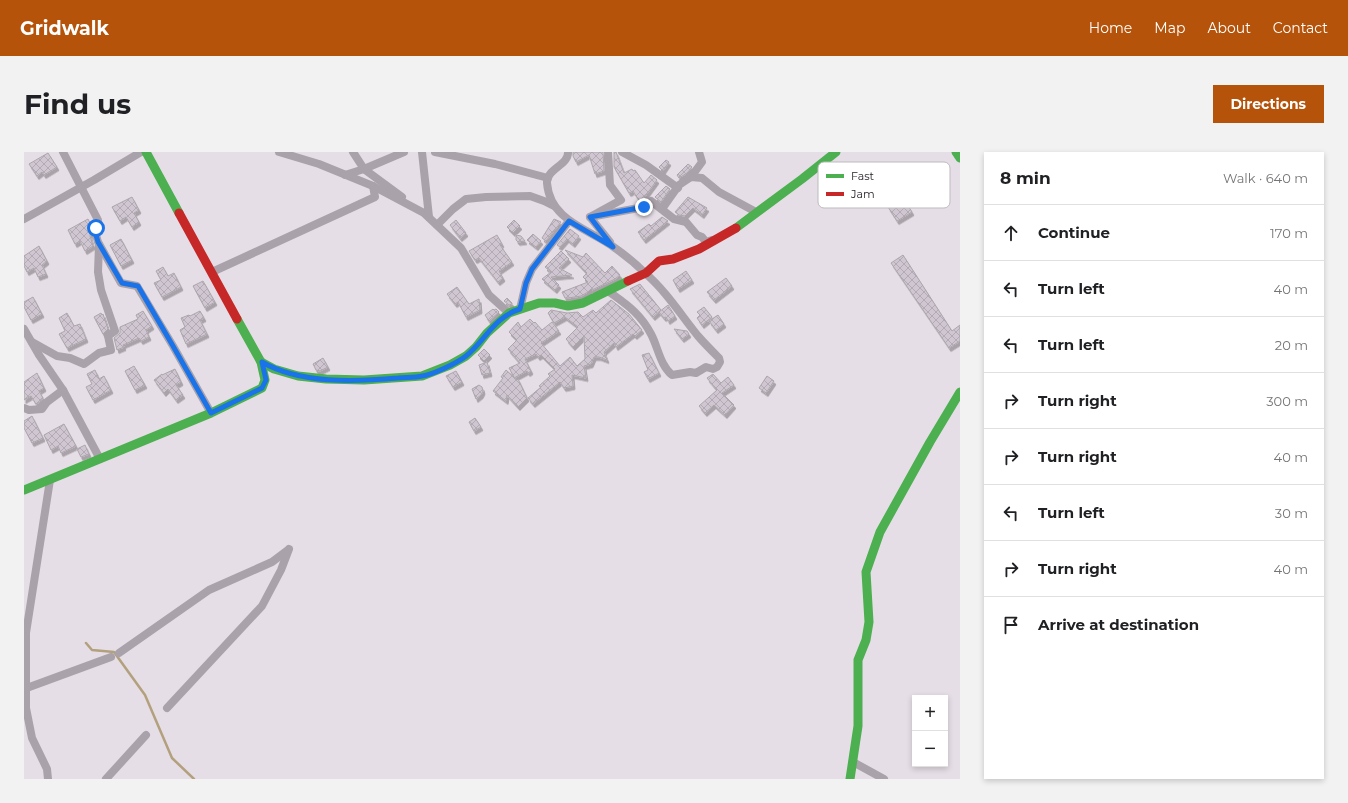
<!DOCTYPE html>
<html lang="en">
<head>
<meta charset="utf-8">
<style>
  :root { --surface:#fff; --page:#f2f2f2; --text:#202124; --muted:#757577; --line:#e0e0e0; --accent:#b45309 }
  body { margin:0; font-family:Montserrat,sans-serif; background:var(--page); color:var(--text) }
  .controls { position:absolute; right:12px; bottom:12px; display:grid; overflow:hidden; border-radius:0px; box-shadow:0 2px 6px #0003 }
  .controls button { width:36px; height:36px; display:grid; place-items:center; padding:0; border:0; border-bottom:1px solid var(--line); background:var(--surface); color:var(--text); font:20px sans-serif }
  .stop { position:absolute; width:12px; height:12px; margin:-9px; border:3px solid #1a73e8; border-radius:50%; background:#fff }
  .stop.end { background:#1a73e8; border-color:#fff; box-shadow:0 1px 4px #0008 }
  .list { margin:0; padding:0; list-style:none }
  h2 { display:flex; justify-content:space-between; align-items:center; height:52px; margin:0; padding:0 16px; font-size:17px }
  h2 small { font-size:13px; font-weight:400; color:var(--muted) }
  .list li { display:grid; grid-template-columns:26px 1fr auto; gap:12px; align-items:center; box-sizing:border-box; height:56px; padding:0 16px; border-top:1px solid var(--line) }
  .list b { display:block; font-size:15px; white-space:nowrap }
  .list em { font-size:13px; font-style:normal; color:var(--muted) }
  .icon { flex:none; width:22px; height:22px; fill:none; stroke:currentColor; stroke-width:2; stroke-linecap:round; stroke-linejoin:round }
  .map { position:relative; flex:none; width:936px; height:627px; overflow:hidden; border-radius:0px }
  header { display:flex; align-items:center; gap:24px; box-sizing:border-box; height:56px; padding:0 20px; background:var(--accent); color:#fff }
  header strong { font-size:19px }
  nav { display:flex; gap:22px; margin-inline-start:auto; font-size:14px }
  .intro { display:flex; align-items:center; justify-content:space-between; box-sizing:border-box; height:96px; padding:0 24px }
  h1 { margin:0; font-size:28px }
  .button { padding:10px 18px; border-radius:0px; background:var(--accent); color:#fff; font-size:14px; font-weight:700 }
  main { display:flex; gap:24px; padding:0 24px }
  aside { flex:1; background:var(--surface); border-radius:0px; box-shadow:0 2px 6px #0003 }
  .map>svg:first-child { display:block }
  .lines { fill:none; stroke-linecap:round; stroke-linejoin:round }
  .stream { stroke:#b3a07d; stroke-width:2.5 }
  .building { fill:url(#building-cross-hatch); stroke:#aca6ac; filter:url(#shadow) }
  .street { stroke:#aaa2aa; stroke-width:8 }
  .fast { stroke:#4caf50; stroke-width:9 }
  .jam { stroke:#c62828; stroke-width:9 }
  .route { stroke:#1a73e8; stroke-width:5 }
  .key { fill:#fff; stroke:#bdbbbd; stroke-width:1 }
  .key-label { font-size:11px; fill:#221d23 }
</style>
</head>
<body>
<header>
<strong>Gridwalk</strong>
<nav><a>Home</a><a>Map</a><a>About</a><a>Contact</a></nav>
</header>
<div class="intro"><h1>Find us</h1><a class="button">Directions</a></div>
<main>
<div class="map">
<svg width="936" height="627" viewBox="0 0 936 627">
  <defs>
    <pattern id="building-cross-hatch" width="8" height="8" patternUnits="userSpaceOnUse"><rect width="8" height="8" fill="#d0c6d2"/><path d="M0 0l8 8M0 8l8-8" fill="none" stroke="#b2aab4"/></pattern>
    <filter id="shadow"><feDropShadow dx="2" dy="3.5" stdDeviation="0" flood-color="#0004"/></filter>
  </defs>
  <rect width="100%" height="100%" fill="#e6dee6"/>
  <g class="lines">
    <path class="stream" d="M62,491L68,498L90,500L121,543L148,606L170,627"/>
  </g>
  <g class="building">
    <path d="M549,0H579L580,19L571,22L565,3L552,10L549,4Z"/>
    <path d="M590,0H592L600,21L608,17L609,19L611,18L620,31L627,23L633,28L617,50H616L609,39L605,41L590,15Z"/>
    <path d="M24,1L33,15L20,23L18,20L13,24L5,12Z"/>
    <path d="M642,8L645,10L639,19L635,15Z"/>
    <path d="M664,12L668,15L663,21L655,26L653,23Z"/>
    <path d="M642,34L646,37L637,50L631,45Z"/>
    <path d="M108,45L115,58L110,61L115,70L108,75L102,65L96,69L88,55Z"/>
    <path d="M664,45L683,56L678,63L669,56L661,64L655,63L651,60Z"/>
    <path d="M879,46L888,60L873,69L864,55Z"/>
    <path d="M638,65L644,69L620,88L614,80L625,72L627,74Z"/>
    <path d="M64,67L68,75L66,84L69,94L61,99L56,89L51,92L44,78Z"/>
    <path d="M530,67L537,70L522,89L518,86Z"/>
    <path d="M432,68L442,81L436,86L426,73Z"/>
    <path d="M490,68L496,74L489,81L483,75Z"/>
    <path d="M546,77L555,84L549,92L543,87L536,95L533,93Z"/>
    <path d="M509,82L517,89L512,95L503,88Z"/>
    <path d="M473,83L478,92L476,93L488,110L475,119L479,126L474,130L455,106L451,108L445,99Z"/>
    <path d="M492,83L497,84L501,89L494,90L492,88Z"/>
    <path d="M97,87L108,108L97,114L86,93Z"/>
    <path d="M15,94L23,109L18,113L22,122L14,125L10,116L3,120L0,114V104Z"/>
    <path d="M541,98L559,105L562,101L581,121L588,114L596,123L591,127L568,138L567,137L564,140L557,144L544,146H541L538,140L564,130L559,125L563,121Z"/>
    <path d="M537,99L545,107L535,116L548,123L527,125L535,133L531,138L518,127L527,120L521,115Z"/>
    <path d="M879,103L928,179L936,173V189L925,196L867,111Z"/>
    <path d="M139,115L144,124L150,121L157,135L138,145L130,131L137,128L132,119Z"/>
    <path d="M662,119L668,128L654,137L649,128Z"/>
    <path d="M702,126L708,134L690,148L683,140Z"/>
    <path d="M179,129L191,150L181,156L169,134Z"/>
    <path d="M616,132L637,158L629,165L606,137Z"/>
    <path d="M433,135L445,152L455,147L456,158L442,165L434,150L431,152L423,142Z"/>
    <path d="M9,145L18,162L7,168L0,155V150Z"/>
    <path d="M483,146L488,151V152L485,153L480,149Z"/>
    <path d="M587,148L605,162L618,178L611,184L609,182L592,195L590,191L580,200L583,208L575,205H570L567,212L560,214L562,226L548,223L549,234L540,236L536,230L509,252L504,246L517,235L515,234L526,224L524,222L531,217L517,203L514,205L512,202L501,207L507,219L504,221L503,219L490,226L493,228L494,227L503,246L494,255L483,243L482,249L469,239L479,226L477,225L482,218L490,225L485,216L496,211L484,197L493,188L485,180L494,170L497,175L506,167L510,171L511,170L518,178L528,170L535,179L517,191L536,214L546,205L553,214L561,207L560,184L549,195L542,187L554,175L541,165L530,171L524,161L527,158L543,161L554,160L559,165L569,158L572,161Z"/>
    <path d="M644,153L651,164L644,169L642,165L640,166L635,160Z"/>
    <path d="M680,155L688,165L678,173L673,166L676,163L673,160Z"/>
    <path d="M469,157L470,158L472,157L475,160L465,169L461,163Z"/>
    <path d="M119,159L128,174L122,178L125,185L117,189L115,186L99,193L100,195L93,198L90,186L96,181V175L114,167L112,163Z"/>
    <path d="M176,159L180,166L176,168L183,182L162,192L156,178L161,175L157,166L165,163L166,164Z"/>
    <path d="M43,161L50,174L56,172L62,187L43,196L35,182L41,179L35,166Z"/>
    <path d="M77,161L78,163L79,162L84,177L79,182L70,165Z"/>
    <path d="M694,163L700,172L692,178L685,169Z"/>
    <path d="M650,177L663,179L665,182L658,187Z"/>
    <path d="M460,197L466,203L460,209L454,203Z"/>
    <path d="M625,201L635,221L624,227L620,220L624,218L618,203Z"/>
    <path d="M299,206L304,215L296,219L292,218L289,212Z"/>
    <path d="M463,210L466,221L458,223L455,213Z"/>
    <path d="M110,214L121,233L111,238L101,219Z"/>
    <path d="M151,217L157,230L152,233L159,243L152,248L144,237L140,241L130,228L138,222V223Z"/>
    <path d="M71,218L75,227L80,224L87,238L69,248L62,235L68,232L63,222Z"/>
    <path d="M432,219L438,230L429,235L422,224Z"/>
    <path d="M13,221L20,236L15,239L19,246L16,250L12,252L7,244L0,248V230Z"/>
    <path d="M689,222L697,231L704,225L710,233L698,241L710,253L701,263L690,253L681,261L675,254L693,238L683,226Z"/>
    <path d="M743,224L750,229L742,241L735,236Z"/>
    <path d="M455,233L458,235L459,239L457,243L452,247L448,237Z"/>
    <path d="M8,264L19,286L8,291L0,276V269Z"/>
    <path d="M451,266L457,275L450,279L445,270Z"/>
    <path d="M40,272L52,294L37,301L34,294L27,298L20,283Z"/>
    <path d="M61,293L65,302L57,305L53,297Z"/>
  </g>
  <g class="lines">
    <g class="street">
      <path d="M39,0L74,68L72,83L74,90L97,131L113,134L149,194L187,261"/>
      <path d="M255,0L295,12L349,34L400,61L437,96L465,143L485,161"/>
      <path d="M398,0L405,65"/>
      <path d="M411,0L471,12L524,26"/>
      <path d="M544,0C545,13 522,17 523,31C526,69 565,77 591,96C601,103 612,112 621,121C642,139 657,163 674,184C681,192 688,199 695,206L696,210L693,215L689,217L682,215L672,221L666,220L648,223C636,213 634,195 627,182C616,161 603,153 584,139"/>
      <path d="M584,0L586,33L597,48L566,65L586,90"/>
      <path d="M598,0L622,13L654,36"/>
      <path d="M321,23L340,17L329,0"/>
      <path d="M667,25L678,10L675,0"/>
      <path d="M378,45L340,17L380,0"/>
      <path d="M638,57L655,33L667,25L678,26L695,40L732,60"/>
      <path d="M566,65L620,55L627,49L650,67L662,70L673,83L678,85L682,90L688,88"/>
      <path d="M0,67L70,28L117,0"/>
      <path d="M413,73L429,57L442,47L462,45L506,44L520,49L530,54"/>
      <path d="M188,120L351,45L349,34"/>
      <path d="M496,157L502,131L508,117L545,69"/>
      <path d="M0,177L15,203L39,238L76,307"/>
      <path d="M8,190L33,204L46,206L60,212L75,201L87,198L84,184L91,179L77,138L74,120L75,93"/>
      <path d="M0,256L5,258L18,257L23,250L39,238"/>
      <path d="M95,501L185,438L248,410L264,398"/>
      <path d="M0,537L87,505"/>
      <path d="M143,556L238,454L257,418L265,397"/>
      <path d="M829,610L860,627"/>
      <path d="M24,627L23,617L8,586L2,556V481L26,328"/>
      <path d="M82,627L122,583"/>
    </g>
    <g class="fast">
      <path d="M122,0L155,61"/>
      <path d="M932,0L936,6"/>
      <path d="M712,76L778,27L812,0"/>
      <path d="M237,210L250,217L274,224L302,227L340,228L398,224L426,213L442,204L452,195L463,181L485,161L515,151H531L544,154L559,151L604,129"/>
      <path d="M0,338L187,261L238,236L241,228L237,210L213,167"/>
      <path d="M826,627L834,574V508L842,488L845,470L842,420L856,380L906,290L936,240"/>
    </g>
    <g class="jam">
      <path d="M155,61L213,167"/>
      <path d="M604,129L622,121L635,109L649,107L675,97L712,76"/>
    </g>
  </g>
  <g class="lines">
    <path class="route" d="M72,76V83L74,90L98,131L114,134L149,194L187,261L238,236L242,228L238,210C276,232 331,230 374,226C382,225 390,226 398,224C408,223 433,211 442,204C461,189 470,165 496,157L502,131L508,117L545,69L589,95L566,65L620,55"/>
  </g>
  <rect x="794" y="10" width="132" height="46" rx="6" class="key"/>
  <rect x="802" y="22" width="18" height="4" fill="#4caf50"/>
  <rect x="802" y="40" width="18" height="4" fill="#c62828"/>
  <g class="key-label">
    <text x="827" y="28">Fast</text>
    <text x="827" y="46">Jam</text>
  </g>
</svg>
<div class="controls">
<button>+</button>
<button>−</button>
</div>
<div class="stop" style="left:72px;top:76px"></div>
<div class="stop end" style="left:620px;top:55px"></div>
</div>
<aside>
<h2>8 min<small>Walk · 640 m</small></h2>
<ul class="list">
<li><svg class="icon" aria-label="ahead" viewBox="0 0 24 24"><path d="M12 20V5M6 11l6-6 6 6"/></svg><div><b>Continue</b></div><em>170 m</em></li>
<li><svg class="icon" aria-label="left" viewBox="0 0 24 24"><path d="M17 20v-9H6M10 6l-5 5 5 5"/></svg><div><b>Turn left</b></div><em>40 m</em></li>
<li><svg class="icon" aria-label="left" viewBox="0 0 24 24"><path d="M17 20v-9H6M10 6l-5 5 5 5"/></svg><div><b>Turn left</b></div><em>20 m</em></li>
<li><svg class="icon" aria-label="right" viewBox="0 0 24 24"><path d="M7 20v-9h11M14 6l5 5-5 5"/></svg><div><b>Turn right</b></div><em>300 m</em></li>
<li><svg class="icon" aria-label="right" viewBox="0 0 24 24"><path d="M7 20v-9h11M14 6l5 5-5 5"/></svg><div><b>Turn right</b></div><em>40 m</em></li>
<li><svg class="icon" aria-label="left" viewBox="0 0 24 24"><path d="M17 20v-9H6M10 6l-5 5 5 5"/></svg><div><b>Turn left</b></div><em>30 m</em></li>
<li><svg class="icon" aria-label="right" viewBox="0 0 24 24"><path d="M7 20v-9h11M14 6l5 5-5 5"/></svg><div><b>Turn right</b></div><em>40 m</em></li>
<li><svg class="icon" aria-label="arrive" viewBox="0 0 24 24"><path d="M6 21V4h12l-3 4 3 4H6"/></svg><div><b>Arrive at destination</b></div></li>
</ul>
</aside>
</main>
</body>
</html>
